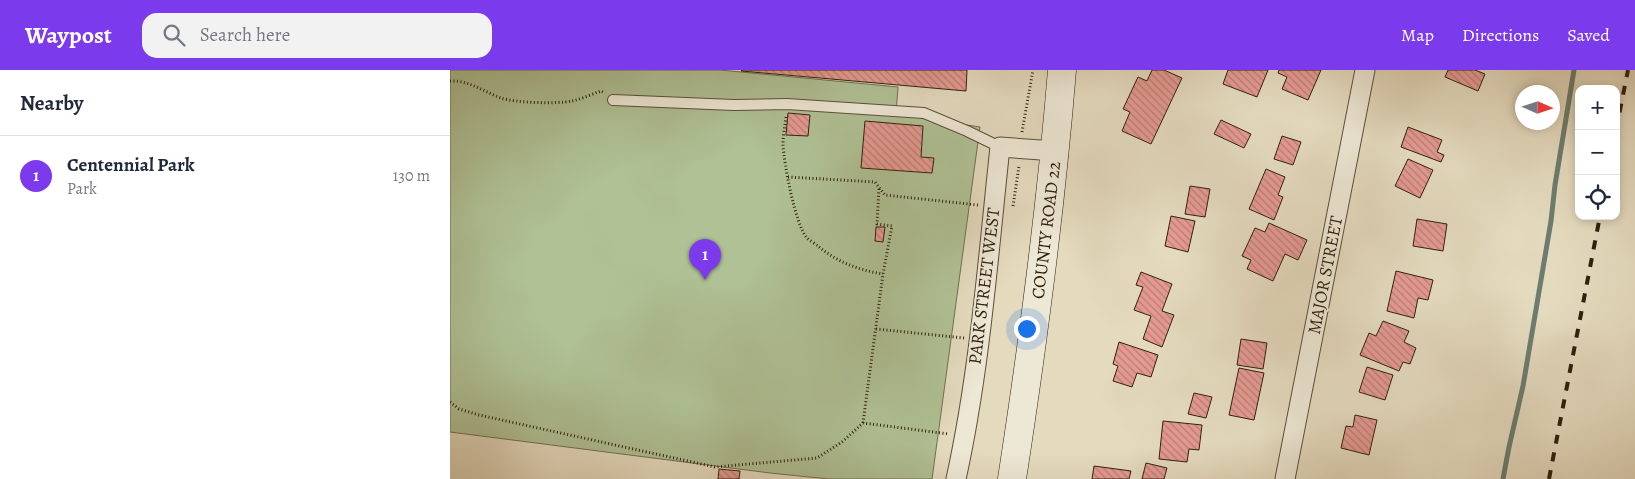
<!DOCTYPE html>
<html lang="en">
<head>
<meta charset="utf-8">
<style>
  :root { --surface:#fff; --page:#f2f2f3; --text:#1f2937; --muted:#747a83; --line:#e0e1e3; --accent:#7c3aed }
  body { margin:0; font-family:Alegreya,serif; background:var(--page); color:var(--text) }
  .controls { position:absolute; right:15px; top:15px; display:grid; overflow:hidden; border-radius:10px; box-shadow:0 2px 8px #0003 }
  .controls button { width:45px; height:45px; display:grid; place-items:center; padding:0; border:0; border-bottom:1px solid var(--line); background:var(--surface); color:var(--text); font:25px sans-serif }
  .compass { position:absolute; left:1065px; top:15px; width:45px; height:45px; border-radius:50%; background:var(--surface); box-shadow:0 2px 8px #0003; rotate:93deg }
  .you { position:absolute; left:576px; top:258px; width:18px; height:18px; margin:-12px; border:4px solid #fff; border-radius:50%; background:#1a73e8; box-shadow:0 0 0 8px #1a73e833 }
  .badge { display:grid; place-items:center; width:32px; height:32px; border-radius:50%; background:var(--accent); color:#fff; font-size:16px; font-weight:700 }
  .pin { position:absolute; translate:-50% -41px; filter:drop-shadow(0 1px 2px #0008) }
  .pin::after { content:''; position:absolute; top:26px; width:18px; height:15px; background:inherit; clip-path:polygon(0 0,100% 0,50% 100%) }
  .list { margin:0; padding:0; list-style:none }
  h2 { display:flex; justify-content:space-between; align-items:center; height:65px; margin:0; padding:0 20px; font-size:21px }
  h2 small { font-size:16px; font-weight:400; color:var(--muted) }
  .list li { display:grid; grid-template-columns:32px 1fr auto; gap:15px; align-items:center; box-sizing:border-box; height:80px; padding:0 20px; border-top:1px solid var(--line) }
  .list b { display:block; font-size:19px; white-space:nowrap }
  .list p { margin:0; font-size:16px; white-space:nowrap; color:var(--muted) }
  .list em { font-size:16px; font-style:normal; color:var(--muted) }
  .icon { flex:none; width:28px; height:28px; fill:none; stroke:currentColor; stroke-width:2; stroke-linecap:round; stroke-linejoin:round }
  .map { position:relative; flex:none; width:1185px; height:409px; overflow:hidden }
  header { display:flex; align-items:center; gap:30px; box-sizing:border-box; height:70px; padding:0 25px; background:var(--accent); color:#fff }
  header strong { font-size:24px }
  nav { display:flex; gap:28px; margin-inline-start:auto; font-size:18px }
  .search { width:350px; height:45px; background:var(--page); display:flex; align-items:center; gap:12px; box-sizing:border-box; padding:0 18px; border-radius:15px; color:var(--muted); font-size:19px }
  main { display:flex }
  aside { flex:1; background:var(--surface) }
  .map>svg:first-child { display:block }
  .green { fill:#afc195; stroke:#6f7052 }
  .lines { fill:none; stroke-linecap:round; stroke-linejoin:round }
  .stream { stroke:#6c7d70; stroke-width:5 }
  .building { fill:url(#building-back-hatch); stroke:#2f200e }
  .service-casing { stroke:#5c4e3a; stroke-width:12 }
  .minor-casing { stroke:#5c4e3a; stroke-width:21 }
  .secondary-casing { stroke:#2f200e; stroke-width:29 }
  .path { stroke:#2f200e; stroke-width:3; stroke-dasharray:1 2.5; stroke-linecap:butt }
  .service { stroke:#ede7d5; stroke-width:10 }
  .minor { stroke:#ede7d5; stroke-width:19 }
  .secondary { stroke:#ede7d5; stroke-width:28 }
  .rail { stroke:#2f200e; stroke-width:4; stroke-dasharray:9 9; stroke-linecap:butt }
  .labels { text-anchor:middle; stroke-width:4; stroke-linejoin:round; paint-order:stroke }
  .street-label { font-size:18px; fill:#2f200e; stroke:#ede7d5 }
</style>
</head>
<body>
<header>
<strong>Waypost</strong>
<div class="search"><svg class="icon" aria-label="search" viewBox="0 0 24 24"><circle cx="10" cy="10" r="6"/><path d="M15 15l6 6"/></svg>Search here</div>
<nav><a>Map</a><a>Directions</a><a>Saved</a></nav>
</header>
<main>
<aside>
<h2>Nearby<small></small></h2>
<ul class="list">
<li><span class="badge">1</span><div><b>Centennial Park</b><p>Park</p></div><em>130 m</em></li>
</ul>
</aside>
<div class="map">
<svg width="1185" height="409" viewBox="0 0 1185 409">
  <defs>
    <pattern id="building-back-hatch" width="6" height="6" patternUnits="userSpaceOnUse" patternTransform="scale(1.25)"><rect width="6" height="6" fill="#e59a92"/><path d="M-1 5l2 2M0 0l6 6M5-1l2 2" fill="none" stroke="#ba7d76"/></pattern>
  </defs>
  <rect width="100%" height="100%" fill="#e4dabe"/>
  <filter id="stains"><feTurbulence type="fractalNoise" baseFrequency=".004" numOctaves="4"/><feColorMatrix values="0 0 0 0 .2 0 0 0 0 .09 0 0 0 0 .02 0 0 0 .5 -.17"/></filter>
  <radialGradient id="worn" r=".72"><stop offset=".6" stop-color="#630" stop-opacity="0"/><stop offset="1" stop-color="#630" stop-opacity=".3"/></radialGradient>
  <path class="green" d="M0,0H270L448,17L446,44L530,57L482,409H379L320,403L0,362Z"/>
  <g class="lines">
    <path class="stream" d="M1053,409L1059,377L1073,316L1101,151L1105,115L1124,0"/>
  </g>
  <g class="building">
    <path d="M292,0H517L516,21L291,1Z"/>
    <path d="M702,0H714L732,8L701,74L672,61L680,42L673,39L688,7L697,11Z"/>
    <path d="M778,0H818L807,27L773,14Z"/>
    <path d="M829,0H871L858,30L832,19L837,7L828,3Z"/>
    <path d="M998,0H1025L1035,4L1028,21L995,7Z"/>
    <path d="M338,43L360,45L358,66L336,65Z"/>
    <path d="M771,50L801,64L794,78L764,64Z"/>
    <path d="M415,51L473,56L471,87L484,88L482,103L411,98Z"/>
    <path d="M958,57L992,70L987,82L994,85L991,92L951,77Z"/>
    <path d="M832,66L851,72L843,95L824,89Z"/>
    <path d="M958,89L983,100L970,128L945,116Z"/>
    <path d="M816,99L835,107L828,125L833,127L824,150L799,139Z"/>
    <path d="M740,116L760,119L755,147L735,144Z"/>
    <path d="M721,146L745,151L738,182L715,176Z"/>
    <path d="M967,149L997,154L993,181L963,176Z"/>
    <path d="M819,153L857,170L848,190L835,184L823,211L797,199L801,190L792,186L805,158L815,162Z"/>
    <path d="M426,157H435L433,172L425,171Z"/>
    <path d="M946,201L983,210L978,230L968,228L964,248L937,241Z"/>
    <path d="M691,202L722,214L712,241L724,245L712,277L693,269L701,246L684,240L693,217L686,215Z"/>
    <path d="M933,251L959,261L954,272L966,278L960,294L953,292L949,301L910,285L919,263L926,266Z"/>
    <path d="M791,269L817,273L813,299L787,295Z"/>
    <path d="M669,272L708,285L701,307L687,303L682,317L663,311L668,296L663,294Z"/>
    <path d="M917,297L943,305L935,330L909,322Z"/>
    <path d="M789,298L814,303L804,350L779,345Z"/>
    <path d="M744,323L762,327L756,348L738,344Z"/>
    <path d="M905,345L927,350L919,385L891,378L896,356L903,357Z"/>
    <path d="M713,351L752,355L749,380L739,379L737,392L709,389Z"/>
    <path d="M696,393L717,398L714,409H692Z"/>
    <path d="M644,396L681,401L679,409H642Z"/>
    <path d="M269,399L290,401L289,409H268Z"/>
  </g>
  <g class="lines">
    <g class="service-casing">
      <path id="service" d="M163,30L284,35L337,34L474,43L517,61L550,77"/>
    </g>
    <g class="minor-casing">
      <g id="minor">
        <path d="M506,409C530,300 538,188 550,77L605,81"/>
        <path d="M835,409L915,0"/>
      </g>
    </g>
    <g class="secondary-casing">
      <path id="secondary" d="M562,409C583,273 601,137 612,0"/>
    </g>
    <g class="path">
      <path d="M0,11C19,10 34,22 51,28C66,33 107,34 122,31C132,29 142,24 151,21L153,22"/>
      <path d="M336,47C335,56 333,65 333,74C334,94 345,154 357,168C360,171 366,174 369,177C389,193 409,200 433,204"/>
      <path d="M572,62L583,0"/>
      <path d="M338,107L425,112L435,125L528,135"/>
      <path d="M563,136L569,96"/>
      <path d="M426,259L514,268"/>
      <path d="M0,332L9,339L29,345L265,397L367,388L392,372L413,353L499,364"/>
      <path d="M413,353L433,204L442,156L427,154L429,118"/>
    </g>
    <use href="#service" class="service"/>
    <use href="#minor" class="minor"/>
    <use href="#secondary" class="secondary"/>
    <g class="rail">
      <path d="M1166,60L1178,0"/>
      <path d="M1099,409L1150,146"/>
    </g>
  </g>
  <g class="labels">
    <g class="street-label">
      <text transform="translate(596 160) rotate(-83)" y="6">COUNTY ROAD 22</text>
      <text transform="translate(875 205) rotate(-79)" y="6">MAJOR STREET</text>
      <text transform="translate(534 216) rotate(-83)" y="6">PARK STREET WEST</text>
    </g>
  </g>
  <rect width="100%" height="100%" filter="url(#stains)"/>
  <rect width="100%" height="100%" fill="url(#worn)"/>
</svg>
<div class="controls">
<button>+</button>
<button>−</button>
<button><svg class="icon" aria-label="locate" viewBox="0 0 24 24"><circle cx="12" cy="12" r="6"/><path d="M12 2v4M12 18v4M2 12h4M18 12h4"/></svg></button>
</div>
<svg class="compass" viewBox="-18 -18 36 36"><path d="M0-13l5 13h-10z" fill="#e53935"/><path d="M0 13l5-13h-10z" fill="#747a83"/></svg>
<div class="you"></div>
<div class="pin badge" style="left:255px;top:210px">1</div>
</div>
</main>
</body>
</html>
